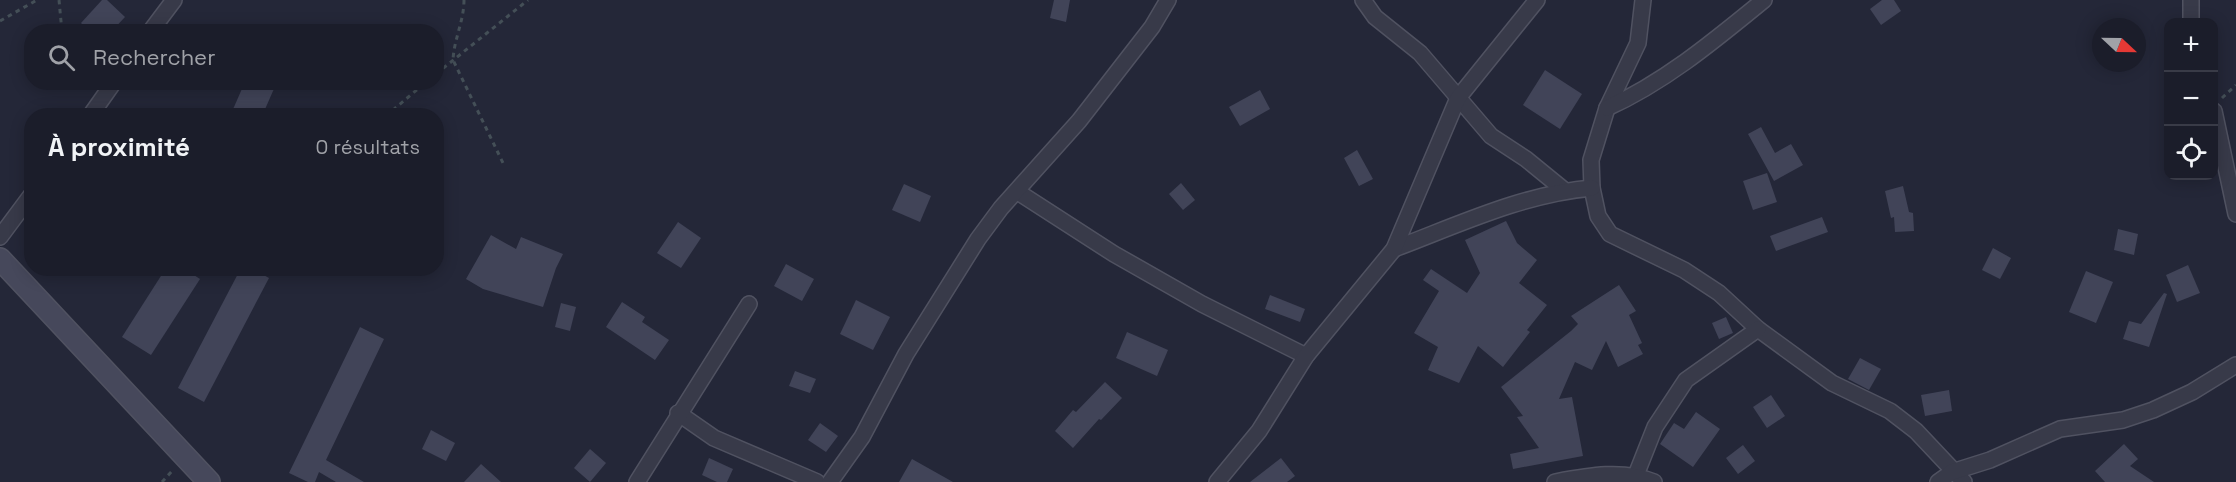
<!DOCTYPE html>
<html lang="fr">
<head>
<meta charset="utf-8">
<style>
  :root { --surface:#1b1d2a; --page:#282a36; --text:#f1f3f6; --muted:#a0a2a8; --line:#393b47 }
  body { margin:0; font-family:"Space Grotesk",sans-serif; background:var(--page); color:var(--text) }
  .controls { position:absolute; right:18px; top:18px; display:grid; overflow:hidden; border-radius:12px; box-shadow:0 3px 15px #0003 }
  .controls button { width:54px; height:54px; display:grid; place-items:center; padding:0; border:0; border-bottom:2px solid var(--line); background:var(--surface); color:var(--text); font:30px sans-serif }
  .compass { position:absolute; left:2092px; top:18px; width:54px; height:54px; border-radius:50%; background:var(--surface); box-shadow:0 3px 15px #0003; rotate:112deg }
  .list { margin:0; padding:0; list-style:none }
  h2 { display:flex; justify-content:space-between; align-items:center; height:78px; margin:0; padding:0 24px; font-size:26px }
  h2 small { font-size:20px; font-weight:400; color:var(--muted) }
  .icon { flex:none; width:33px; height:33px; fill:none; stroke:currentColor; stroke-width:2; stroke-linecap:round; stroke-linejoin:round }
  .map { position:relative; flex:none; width:2236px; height:482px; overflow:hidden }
  .search { position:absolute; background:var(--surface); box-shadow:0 3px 15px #0003; left:24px; top:24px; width:420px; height:66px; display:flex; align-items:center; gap:15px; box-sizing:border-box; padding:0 21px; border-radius:24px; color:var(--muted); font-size:22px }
  .panel { position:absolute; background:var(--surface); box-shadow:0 3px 15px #0003; left:24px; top:108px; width:420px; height:168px; border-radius:24px }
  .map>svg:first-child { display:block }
  .building { fill:#414458 }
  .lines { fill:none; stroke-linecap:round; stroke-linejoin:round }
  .street-casing { stroke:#505261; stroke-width:18 }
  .secondary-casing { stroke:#505261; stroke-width:24 }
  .path { stroke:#444f57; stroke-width:3; stroke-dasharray:4.5 4.5; stroke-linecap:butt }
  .street { stroke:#383a49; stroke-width:15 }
  .secondary { stroke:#46485b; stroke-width:21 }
</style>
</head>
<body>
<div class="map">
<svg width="2236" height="482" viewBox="0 0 2236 482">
  <rect width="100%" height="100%" fill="#242738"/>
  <g class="building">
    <path d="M102,0H107L125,17L111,32H90L81,23Z"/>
    <path d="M1054,0H1070L1066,22L1050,18Z"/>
    <path d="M1882,0H1894L1901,11L1881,25L1870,9Z"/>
    <path d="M1545,70L1582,94L1560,129L1523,105Z"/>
    <path d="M245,82H277L262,116H230Z"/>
    <path d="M1260,90L1270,109L1240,126L1229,107Z"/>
    <path d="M1761,127L1775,153L1791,144L1803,165L1774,181L1748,134Z"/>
    <path d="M1357,150L1373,179L1359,186L1344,158Z"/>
    <path d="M1767,173L1777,202L1753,210L1743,181Z"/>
    <path d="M1181,183L1195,200L1183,210L1169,194Z"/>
    <path d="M904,184L931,196L920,222L892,210Z"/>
    <path d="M1903,186L1909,212L1913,213L1914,231L1895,232L1894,217L1891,218L1885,191Z"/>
    <path d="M1822,217L1828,232L1776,251L1770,236Z"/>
    <path d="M1506,221L1517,243L1537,260L1519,283L1547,305L1527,330L1530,332L1503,367L1478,346L1459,383L1428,370L1438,347L1414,333L1439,291L1423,280L1431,269L1467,293L1480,273L1465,240Z"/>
    <path d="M678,222L701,238L681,268L657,253Z"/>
    <path d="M2118,229L2138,234L2134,255L2114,250Z"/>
    <path d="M491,235L516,249L521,237L563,254L556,268L543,307L483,289L466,279Z"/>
    <path d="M1993,248L2011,258L2000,279L1982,270Z"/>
    <path d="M786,264L814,279L802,301L774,286Z"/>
    <path d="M2188,265L2200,293L2177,302L2166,275Z"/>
    <path d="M166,268H183L200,279L151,355L122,337Z"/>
    <path d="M241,268H251L269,278L204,402L178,388Z"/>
    <path d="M2086,271L2113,282L2096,323L2069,312Z"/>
    <path d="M1619,285L1636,311L1629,315L1642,343L1638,345L1643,354L1618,367L1606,341L1592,370L1575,362L1559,399L1572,397L1583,456L1513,469L1510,454L1539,448L1517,417L1523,416L1501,387L1571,331L1578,324L1571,316Z"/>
    <path d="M2164,293L2167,294L2149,347L2123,339L2129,321L2141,324Z"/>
    <path d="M1270,295L1305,309L1300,322L1265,309Z"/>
    <path d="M856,300L890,317L873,350L840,334Z"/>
    <path d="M622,302L645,317L642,322L669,340L655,360L606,327Z"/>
    <path d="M561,303L576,307L570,331L555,327Z"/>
    <path d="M1726,317L1733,333L1719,339L1712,323Z"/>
    <path d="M360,327L384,339L326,460L364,482H336L319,472L315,482H308L289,473Z"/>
    <path d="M1127,332L1168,350L1157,376L1116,358Z"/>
    <path d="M1860,358L1881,369L1869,390L1848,379Z"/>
    <path d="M795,371L816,379L810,393L789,386Z"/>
    <path d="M1105,382L1122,398L1101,420L1099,419L1073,448L1055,431L1073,410L1076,412Z"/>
    <path d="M1949,390L1952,411L1925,416L1921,395Z"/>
    <path d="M1771,395L1785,416L1767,428L1753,407Z"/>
    <path d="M1696,412L1720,429L1693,467L1660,444L1674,423L1684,429Z"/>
    <path d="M820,423L838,436L826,452L808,440Z"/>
    <path d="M431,430L455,443L446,461L422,449Z"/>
    <path d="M2124,444L2138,459L2130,466L2154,482H2105L2095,471Z"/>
    <path d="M1743,445L1755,461L1738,474L1726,458Z"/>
    <path d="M590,449L606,463L590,482L574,468Z"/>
    <path d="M709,458L733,469L727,482H717L702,475Z"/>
    <path d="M1281,458L1295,476L1287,482H1250Z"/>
    <path d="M912,459L953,482H899Z"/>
    <path d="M481,464L501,482H464Z"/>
  </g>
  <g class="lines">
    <g class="street-casing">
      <g id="street">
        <path d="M1363,0L1375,17L1420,53L1491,136L1526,159L1564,190"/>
        <path d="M1643,0L1638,43L1607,108L1591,160L1592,188L1598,216L1610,234L1684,270L1719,293L1758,329L1832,383L1890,411L1916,431L1964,482"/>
        <path d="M2191,0V22"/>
        <path d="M150,32L174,0"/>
        <path d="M1607,108C1665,82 1715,40 1764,0"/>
        <path d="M2214,111L2236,214"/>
        <path d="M90,116L114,82"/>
        <path d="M1018,192L1114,254L1202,304L1306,356"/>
        <path d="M0,237L32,194"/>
        <path d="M1394,249C1458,225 1523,194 1592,188"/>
        <path d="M678,413L714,438L817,482"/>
        <path d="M1636,475L1655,427L1686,380L1758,329"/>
        <path d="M637,482L749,304"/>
        <path d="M830,482L862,437L906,354L978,239L1001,208L1079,121L1152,27L1168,0"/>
        <path d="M1217,482L1259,431L1306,356L1394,249L1458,98L1537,0"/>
        <path d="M1555,482C1587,476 1623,469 1654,482"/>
        <path d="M1938,482L1952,472L1990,460L2060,429L2123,420L2153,410L2192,392L2236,365"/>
      </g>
    </g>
    <g class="secondary-casing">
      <path id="secondary" d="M0,259L209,482"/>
    </g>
    <g class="path">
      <path d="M59,0L62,32"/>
      <path d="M464,0C464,21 454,39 453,60L504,165"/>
      <path d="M0,21L37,0"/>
      <path d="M436,74L528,0"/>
      <path d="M2222,98L2236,85"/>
      <path d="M386,116L426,82"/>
      <path d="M162,482L173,470"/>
    </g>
    <use href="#street" class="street"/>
    <use href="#secondary" class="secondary"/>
  </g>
</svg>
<div class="controls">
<button>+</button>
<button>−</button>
<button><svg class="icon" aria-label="locate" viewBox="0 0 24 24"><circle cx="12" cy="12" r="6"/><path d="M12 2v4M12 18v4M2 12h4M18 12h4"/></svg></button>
</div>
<svg class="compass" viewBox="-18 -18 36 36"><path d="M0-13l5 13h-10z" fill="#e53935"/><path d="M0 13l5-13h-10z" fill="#a0a2a8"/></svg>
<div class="search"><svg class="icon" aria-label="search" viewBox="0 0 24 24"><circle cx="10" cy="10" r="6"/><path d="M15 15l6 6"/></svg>Rechercher</div>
<section class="panel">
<h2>À proximité<small>0 résultats</small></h2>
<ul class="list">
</ul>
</section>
</div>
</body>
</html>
